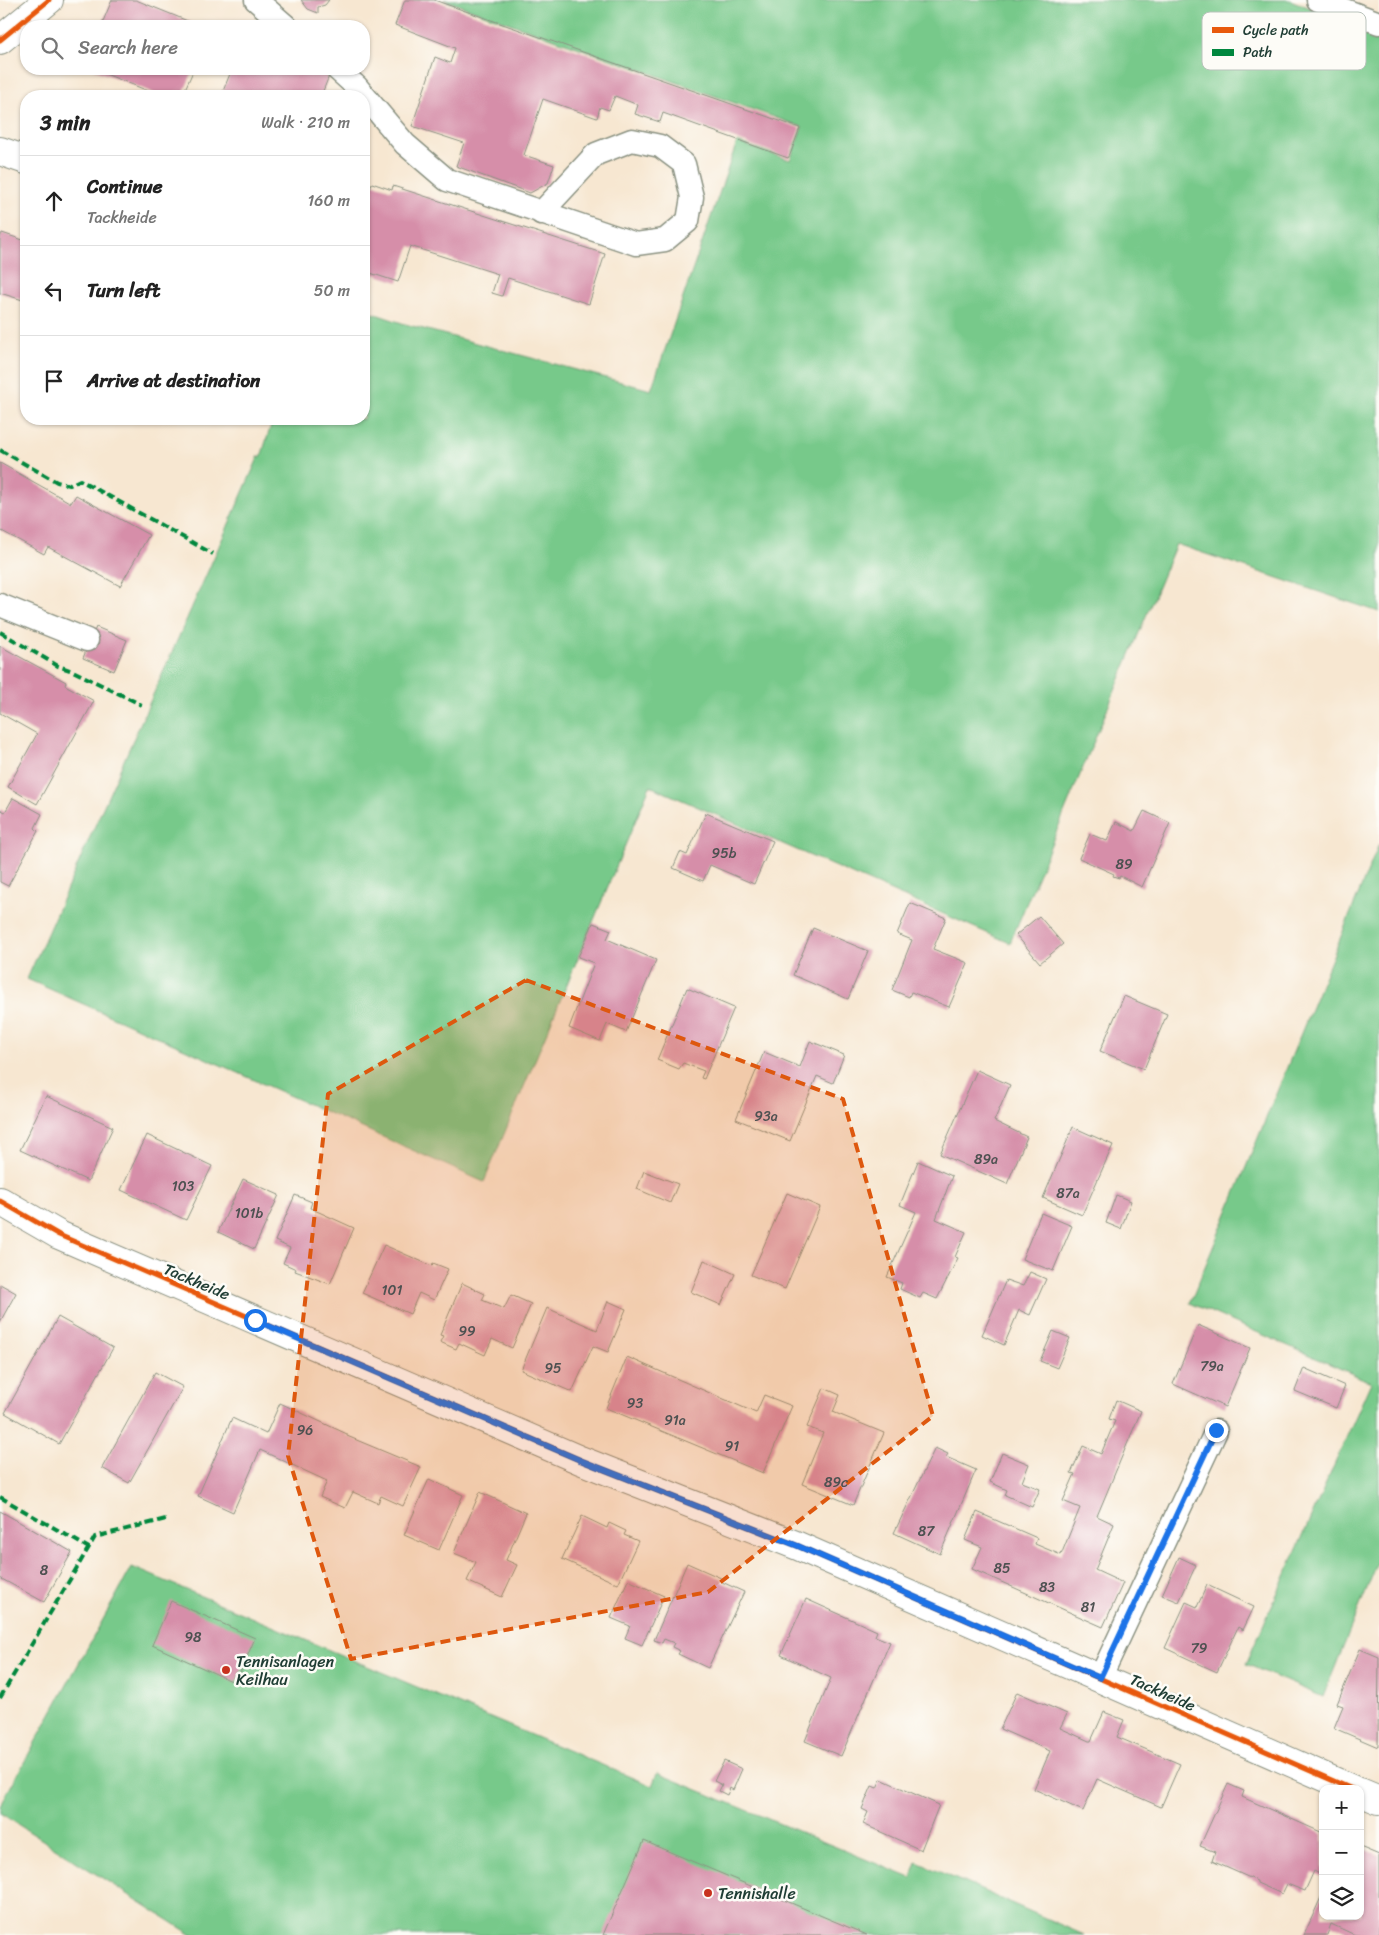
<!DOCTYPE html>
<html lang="en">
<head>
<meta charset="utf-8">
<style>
  :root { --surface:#fff; --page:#f6f6f6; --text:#222; --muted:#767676; --line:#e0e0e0 }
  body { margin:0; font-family:Sriracha,sans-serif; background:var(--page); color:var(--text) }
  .controls { position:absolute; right:15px; bottom:15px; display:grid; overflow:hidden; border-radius:10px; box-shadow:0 1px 4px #0004 }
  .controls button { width:45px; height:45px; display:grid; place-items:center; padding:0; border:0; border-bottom:1px solid var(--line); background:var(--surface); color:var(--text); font:25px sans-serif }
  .stop { position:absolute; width:15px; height:15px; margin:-11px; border:4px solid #1a73e8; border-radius:50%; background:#fff }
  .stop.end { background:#1a73e8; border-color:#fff; box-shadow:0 1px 5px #0008 }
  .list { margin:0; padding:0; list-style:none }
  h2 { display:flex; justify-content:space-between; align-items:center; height:65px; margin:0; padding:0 20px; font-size:21px }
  h2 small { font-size:16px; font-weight:400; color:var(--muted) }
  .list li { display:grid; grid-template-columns:32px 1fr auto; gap:15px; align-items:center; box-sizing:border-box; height:90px; padding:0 20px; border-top:1px solid var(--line) }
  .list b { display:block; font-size:19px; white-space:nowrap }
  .list p { margin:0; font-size:16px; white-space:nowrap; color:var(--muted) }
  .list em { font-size:16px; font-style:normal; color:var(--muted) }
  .icon { flex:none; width:28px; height:28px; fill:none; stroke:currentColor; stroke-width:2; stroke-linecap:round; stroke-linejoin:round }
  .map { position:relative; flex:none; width:1379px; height:1935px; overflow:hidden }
  .search { position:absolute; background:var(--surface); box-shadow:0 1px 4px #0004; left:20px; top:20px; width:350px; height:55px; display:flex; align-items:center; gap:12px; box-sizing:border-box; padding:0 18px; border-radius:20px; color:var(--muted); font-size:19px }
  .panel { position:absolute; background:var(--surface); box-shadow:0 1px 4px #0004; left:20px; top:90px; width:350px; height:335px; border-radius:20px }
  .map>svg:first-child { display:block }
  .green { fill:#77c98a; stroke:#4b835f }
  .building { fill:#d68ea9 }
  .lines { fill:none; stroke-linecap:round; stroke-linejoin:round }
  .lane-casing { stroke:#8b9282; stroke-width:25 }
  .street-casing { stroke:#8b9282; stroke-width:30 }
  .lane { stroke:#fff; stroke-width:22 }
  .street { stroke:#fff; stroke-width:28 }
  .quiet { stroke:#00873e; stroke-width:4; stroke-dasharray:8 4; stroke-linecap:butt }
  .cycleway-casing { stroke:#fdfcf7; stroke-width:8 }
  .cycleway { stroke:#e8590c; stroke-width:5 }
  .route { stroke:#1a73e8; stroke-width:6 }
  .marked { fill:#de580e; fill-opacity:0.2; stroke:#de580e; stroke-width:4; stroke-dasharray:10 6; stroke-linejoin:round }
  .poi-dot { fill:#c8321e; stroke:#fdfcf7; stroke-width:2 }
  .labels { text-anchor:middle; stroke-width:5; stroke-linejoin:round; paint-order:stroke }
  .number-label { font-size:14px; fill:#4d5151 }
  .street-label { font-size:16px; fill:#1f3d34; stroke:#fdfcf7 }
  .poi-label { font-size:16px; fill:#1f3d34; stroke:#fdfcf7; text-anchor:start }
  .key { fill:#fdfcf7; stroke:#bac3bc; stroke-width:1 }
  .key-label { font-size:14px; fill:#1f3d34 }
</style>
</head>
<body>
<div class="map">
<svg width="1379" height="1935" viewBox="0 0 1379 1935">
  <rect width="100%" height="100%" fill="#fdfcf7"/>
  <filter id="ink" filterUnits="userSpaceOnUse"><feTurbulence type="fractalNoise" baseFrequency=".02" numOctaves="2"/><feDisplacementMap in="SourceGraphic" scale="10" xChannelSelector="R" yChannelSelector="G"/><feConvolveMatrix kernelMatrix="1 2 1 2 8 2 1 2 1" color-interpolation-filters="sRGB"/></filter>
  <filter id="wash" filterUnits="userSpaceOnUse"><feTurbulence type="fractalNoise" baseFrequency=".0096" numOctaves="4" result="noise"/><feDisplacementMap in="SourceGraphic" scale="20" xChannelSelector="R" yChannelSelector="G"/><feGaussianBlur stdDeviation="1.12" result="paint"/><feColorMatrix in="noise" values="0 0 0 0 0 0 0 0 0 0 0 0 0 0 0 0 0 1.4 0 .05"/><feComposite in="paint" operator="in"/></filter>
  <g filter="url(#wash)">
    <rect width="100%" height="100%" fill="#f7e7d1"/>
    <g class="green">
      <path d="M444,0H1290L1379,34V612L1176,544L1010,943L650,786L484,1182L27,979L247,483L259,456L261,457L273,419H364V310L405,324L651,390L737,142L790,160L802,127Z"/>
      <path d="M1379,844V1559L1323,1697L1246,1664L1371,1382L1190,1303Z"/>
      <path d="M132,1567L652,1786L657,1773L911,1878L917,1862L1084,1935H192L0,1813V1806Z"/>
    </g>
    <g id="blocks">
      <g class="building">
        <path d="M112,0H136L200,26H101Z"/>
        <path d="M301,0H329L325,5L318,7V13L308,9Z"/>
        <path d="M405,0H434L800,128L790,155L788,158L663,113L660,122L635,114L638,105L615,96L609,110L600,107L597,118L543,99L524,155L554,165L548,183L530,193L456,166L464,143L412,126L435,57L450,63L455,48L395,25Z"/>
        <path d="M93,69H194L182,96H161Z"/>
        <path d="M232,69H310L329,76L321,96H221Z"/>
        <path d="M372,183L392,190L393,186L605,254L589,304L508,278L502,296L492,293L498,274L410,246L398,282L364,271V201L366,202Z"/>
        <path d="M2,233L26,241V301L0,293V238Z"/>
        <path d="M0,463L71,503L76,495L149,535L120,586L48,547L44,554L0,530Z"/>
        <path d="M96,627L127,640L114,671L83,658Z"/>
        <path d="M0,646L66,682L65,685L94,701L37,804L8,787L37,734L0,713Z"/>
        <path d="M13,798L42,814L35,828L38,831L8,886L0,882V809L5,812Z"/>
        <path d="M1144,811L1170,823L1142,887L1120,876L1119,878L1113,876L1114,874L1079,858L1090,834L1107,841L1116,822L1134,831Z"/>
        <path d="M706,813L773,841L754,884L710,865L703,881L673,868L680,852L687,855Z"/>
        <path d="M910,903L946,918L933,949L968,963L949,1007L911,992L909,997L892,990L912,940L897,934Z"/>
        <path d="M1039,916L1063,944L1040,963L1016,935Z"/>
        <path d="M593,923L611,930L607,939L656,960L626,1032L607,1024L600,1041L569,1028L594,963L578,957Z"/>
        <path d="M813,928L868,951L848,999L793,975Z"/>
        <path d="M687,988L734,1008L704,1079L701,1078L704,1071L683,1063L679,1069L657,1060Z"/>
        <path d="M1124,996L1167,1014L1144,1069L1100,1051Z"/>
        <path d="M810,1041L844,1055L833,1083L817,1076L790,1141L736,1119L764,1052L800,1067Z"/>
        <path d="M977,1070L1010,1085L994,1121L1027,1137L1007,1184L940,1154Z"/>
        <path d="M46,1096L113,1127L88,1181L20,1150Z"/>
        <path d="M1073,1127L1113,1145L1082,1215L1043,1198Z"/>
        <path d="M147,1135L212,1166L186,1220L121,1190Z"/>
        <path d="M918,1161L952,1176L936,1219L966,1232L955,1257L958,1258L937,1299L923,1293L920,1298L900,1289L902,1283L887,1277L916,1212L900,1205Z"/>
        <path d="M644,1171L678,1184L670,1203L637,1189Z"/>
        <path d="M243,1179L279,1195L254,1249L218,1232Z"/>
        <path d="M787,1193L820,1207L785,1289L751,1275Z"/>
        <path d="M295,1195L312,1202L310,1208L354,1228L330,1284L295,1271L296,1269L283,1263L290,1248L275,1241Z"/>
        <path d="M1116,1195L1131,1201L1121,1229L1106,1223Z"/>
        <path d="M1041,1213L1072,1226L1053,1271L1022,1259Z"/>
        <path d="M384,1245L432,1266L433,1263L448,1269L434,1300L419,1293L410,1314L362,1293Z"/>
        <path d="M704,1260L735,1274L721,1305L691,1292Z"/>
        <path d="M1030,1272L1046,1279L1030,1315L1019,1310L1004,1345L982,1335L1006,1280L1023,1286Z"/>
        <path d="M462,1283L485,1294L482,1300L504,1309L511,1295L531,1304L512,1348L492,1339L485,1355L459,1343L456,1349L440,1342L443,1336L440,1335Z"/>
        <path d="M0,1284L16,1293L0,1322Z"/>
        <path d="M608,1301L626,1309L608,1352L593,1346L572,1392L521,1370L547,1308L597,1330Z"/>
        <path d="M58,1317L113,1348L59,1444L5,1413Z"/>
        <path d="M1198,1325L1250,1348L1225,1407L1173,1384Z"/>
        <path d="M1053,1331L1070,1338L1057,1368L1040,1361Z"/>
        <path d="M627,1357L756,1413L764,1395L792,1406L763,1473L606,1408Z"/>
        <path d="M1304,1368L1345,1386L1336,1408L1295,1391Z"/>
        <path d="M155,1372L183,1387L129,1483L102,1468Z"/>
        <path d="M824,1388L840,1395L833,1412L884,1433L853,1505L802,1484L823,1433L807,1427Z"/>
        <path d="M1116,1400L1141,1411L1097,1516L1114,1524L1095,1570L1123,1583L1103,1627L972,1569L982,1547L965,1540L977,1512L1037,1538L1035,1544L1061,1555L1080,1508L1063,1501L1075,1474L1071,1473L1083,1446L1101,1454L1115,1421L1109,1419Z"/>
        <path d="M280,1403L347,1434V1436L421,1467L403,1506L381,1496L378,1503L353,1492L345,1508L320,1497L327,1481L260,1450L233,1512L198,1496L232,1418L266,1434Z"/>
        <path d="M935,1448L948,1454L946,1457L976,1470L940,1554L894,1533Z"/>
        <path d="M1002,1453L1029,1464L1022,1482L1040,1489L1032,1507L1005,1495L1007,1490L990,1482Z"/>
        <path d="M429,1479L463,1495L439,1550L404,1535Z"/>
        <path d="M480,1492L526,1513L506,1560L517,1565L502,1597L467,1581L476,1562L454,1553Z"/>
        <path d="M0,1511L72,1552L44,1602L0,1578Z"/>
        <path d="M582,1516L607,1528L609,1523L626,1531L624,1535L638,1541L618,1584L562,1559Z"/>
        <path d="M1179,1557L1196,1565L1179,1602L1162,1595Z"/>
        <path d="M687,1563L723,1579L722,1582L744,1592L708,1668L678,1654L680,1651L672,1647L674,1643L664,1639L662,1643L654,1640Z"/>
        <path d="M628,1580L664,1596L642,1645L625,1638L630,1626L611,1618Z"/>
        <path d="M1207,1585L1254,1607L1243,1630L1238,1627L1217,1672L1165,1648L1186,1602L1197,1607Z"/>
        <path d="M806,1599L877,1631L875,1636L890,1642L841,1756L805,1741L831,1678L781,1655Z"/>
        <path d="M171,1601L255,1638L236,1683L152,1645Z"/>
        <path d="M1360,1649L1379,1657L1378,1747L1334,1728L1343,1706L1337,1704Z"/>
        <path d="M1017,1692L1067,1714L1060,1728L1089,1741H1091L1104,1712L1124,1720L1117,1737L1180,1764L1161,1807L1097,1779L1083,1811L1034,1789L1050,1751L1000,1729Z"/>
        <path d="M724,1761L742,1769L733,1790L730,1788L727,1795L719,1791L722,1785L714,1781Z"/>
        <path d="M881,1779L939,1805L921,1850L863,1824L868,1812L862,1809L872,1786L877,1788Z"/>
        <path d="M1228,1784L1244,1791L1242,1797L1323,1833V1876L1314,1871L1305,1891L1287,1884L1282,1894L1257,1883V1881L1212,1861L1215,1852L1200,1846Z"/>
        <path d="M644,1841L867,1935H603Z"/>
        <path d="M1360,1847L1379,1855V1935H1355L1331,1924L1327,1935H1304L1323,1893V1916H1360Z"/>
      </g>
    </g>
  </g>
  <g filter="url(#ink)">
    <use href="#blocks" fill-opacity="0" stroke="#8b9282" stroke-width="1"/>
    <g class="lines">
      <g class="lane-casing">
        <g id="lane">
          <path d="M256,0L286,26"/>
          <path d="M1318,0L1379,23"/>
          <path d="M337,69L357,87L405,144L447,180L636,244L665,240L688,221L692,197L684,164L660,146L632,140L596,154L541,213"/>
          <path d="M0,605L87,640"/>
          <path d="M1100,1678L1216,1431"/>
        </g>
      </g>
      <g class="street-casing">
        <g id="street">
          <path d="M0,40L49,0"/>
          <path d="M0,151L26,160"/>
          <path d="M0,1201L59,1235L580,1460L798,1546L1352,1789"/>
          <path d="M1360,1792L1379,1800"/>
        </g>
      </g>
      <use href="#lane" class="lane"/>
      <use href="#street" class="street"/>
      <g class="quiet">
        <path d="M0,450L57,482L70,485L80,480L213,554"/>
        <path d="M0,632L58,666L73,671L142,705"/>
        <path d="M0,1497L89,1548"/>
        <path d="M0,1698L95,1537L166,1519"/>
      </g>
      <g class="cycleway-casing">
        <g id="cycleway">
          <path d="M0,40L49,0"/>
          <path d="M0,1201L59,1235L580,1460L798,1546L1352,1789"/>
        </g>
      </g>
      <use href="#cycleway" class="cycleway"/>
    </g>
  </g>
  <g class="lines" filter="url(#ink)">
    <path class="route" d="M255,1320L580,1460L798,1546L1100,1678L1216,1430"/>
  </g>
  <path class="marked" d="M526,980L843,1099L933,1416L708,1592L351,1659L288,1456L328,1094Z"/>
  <g class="poi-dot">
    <circle cx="226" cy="1670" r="5"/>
    <circle cx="708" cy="1893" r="5"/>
  </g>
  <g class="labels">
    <g class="number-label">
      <text x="724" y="858">95b</text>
      <text x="1124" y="869">89</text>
      <text x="766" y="1121">93a</text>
      <text x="986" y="1164">89a</text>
      <text x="183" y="1191">103</text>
      <text x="1068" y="1198">87a</text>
      <text x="249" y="1218">101b</text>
      <text x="392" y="1295">101</text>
      <text x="467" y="1336">99</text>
      <text x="1212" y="1371">79a</text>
      <text x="553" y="1373">95</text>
      <text x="635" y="1408">93</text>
      <text x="675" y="1425">91a</text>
      <text x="305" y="1435">96</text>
      <text x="732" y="1451">91</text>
      <text x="836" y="1487">89c</text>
      <text x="926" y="1536">87</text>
      <text x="1002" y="1573">85</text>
      <text x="44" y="1575">8</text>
      <text x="1047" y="1592">83</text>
      <text x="1088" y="1612">81</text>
      <text x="193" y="1642">98</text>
      <text x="1199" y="1653">79</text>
    </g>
    <g class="street-label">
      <text transform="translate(197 1281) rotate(23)" y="6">Tackheide</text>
      <text transform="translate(1163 1692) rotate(24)" y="6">Tackheide</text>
    </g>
    <g class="poi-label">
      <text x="236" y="1667">Tennisanlagen<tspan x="236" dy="18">Keilhau</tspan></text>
      <text x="718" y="1899">Tennishalle</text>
    </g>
  </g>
  <rect x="1202" y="12" width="164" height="58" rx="8" class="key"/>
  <rect x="1212" y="27" width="22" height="6" fill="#e8590c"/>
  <rect x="1212" y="49" width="22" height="7" fill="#00873e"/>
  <g class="key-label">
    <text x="1243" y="35">Cycle path</text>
    <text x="1243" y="57">Path</text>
  </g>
</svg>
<div class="controls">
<button>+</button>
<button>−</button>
<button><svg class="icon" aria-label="layers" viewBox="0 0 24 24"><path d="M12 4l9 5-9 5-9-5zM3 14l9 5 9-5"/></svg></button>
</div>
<div class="stop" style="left:255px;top:1320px"></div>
<div class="stop end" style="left:1216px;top:1430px"></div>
<div class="search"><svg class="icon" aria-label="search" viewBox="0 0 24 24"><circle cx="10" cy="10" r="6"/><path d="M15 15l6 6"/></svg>Search here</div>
<section class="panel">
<h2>3 min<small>Walk · 210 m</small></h2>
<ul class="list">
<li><svg class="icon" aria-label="ahead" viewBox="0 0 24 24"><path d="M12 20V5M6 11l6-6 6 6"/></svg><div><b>Continue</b><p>Tackheide</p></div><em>160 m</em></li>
<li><svg class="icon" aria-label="left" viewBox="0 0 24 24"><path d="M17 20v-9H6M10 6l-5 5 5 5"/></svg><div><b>Turn left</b></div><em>50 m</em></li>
<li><svg class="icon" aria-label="arrive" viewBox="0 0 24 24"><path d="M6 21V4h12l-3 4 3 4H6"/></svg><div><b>Arrive at destination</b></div></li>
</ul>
</section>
</div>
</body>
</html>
